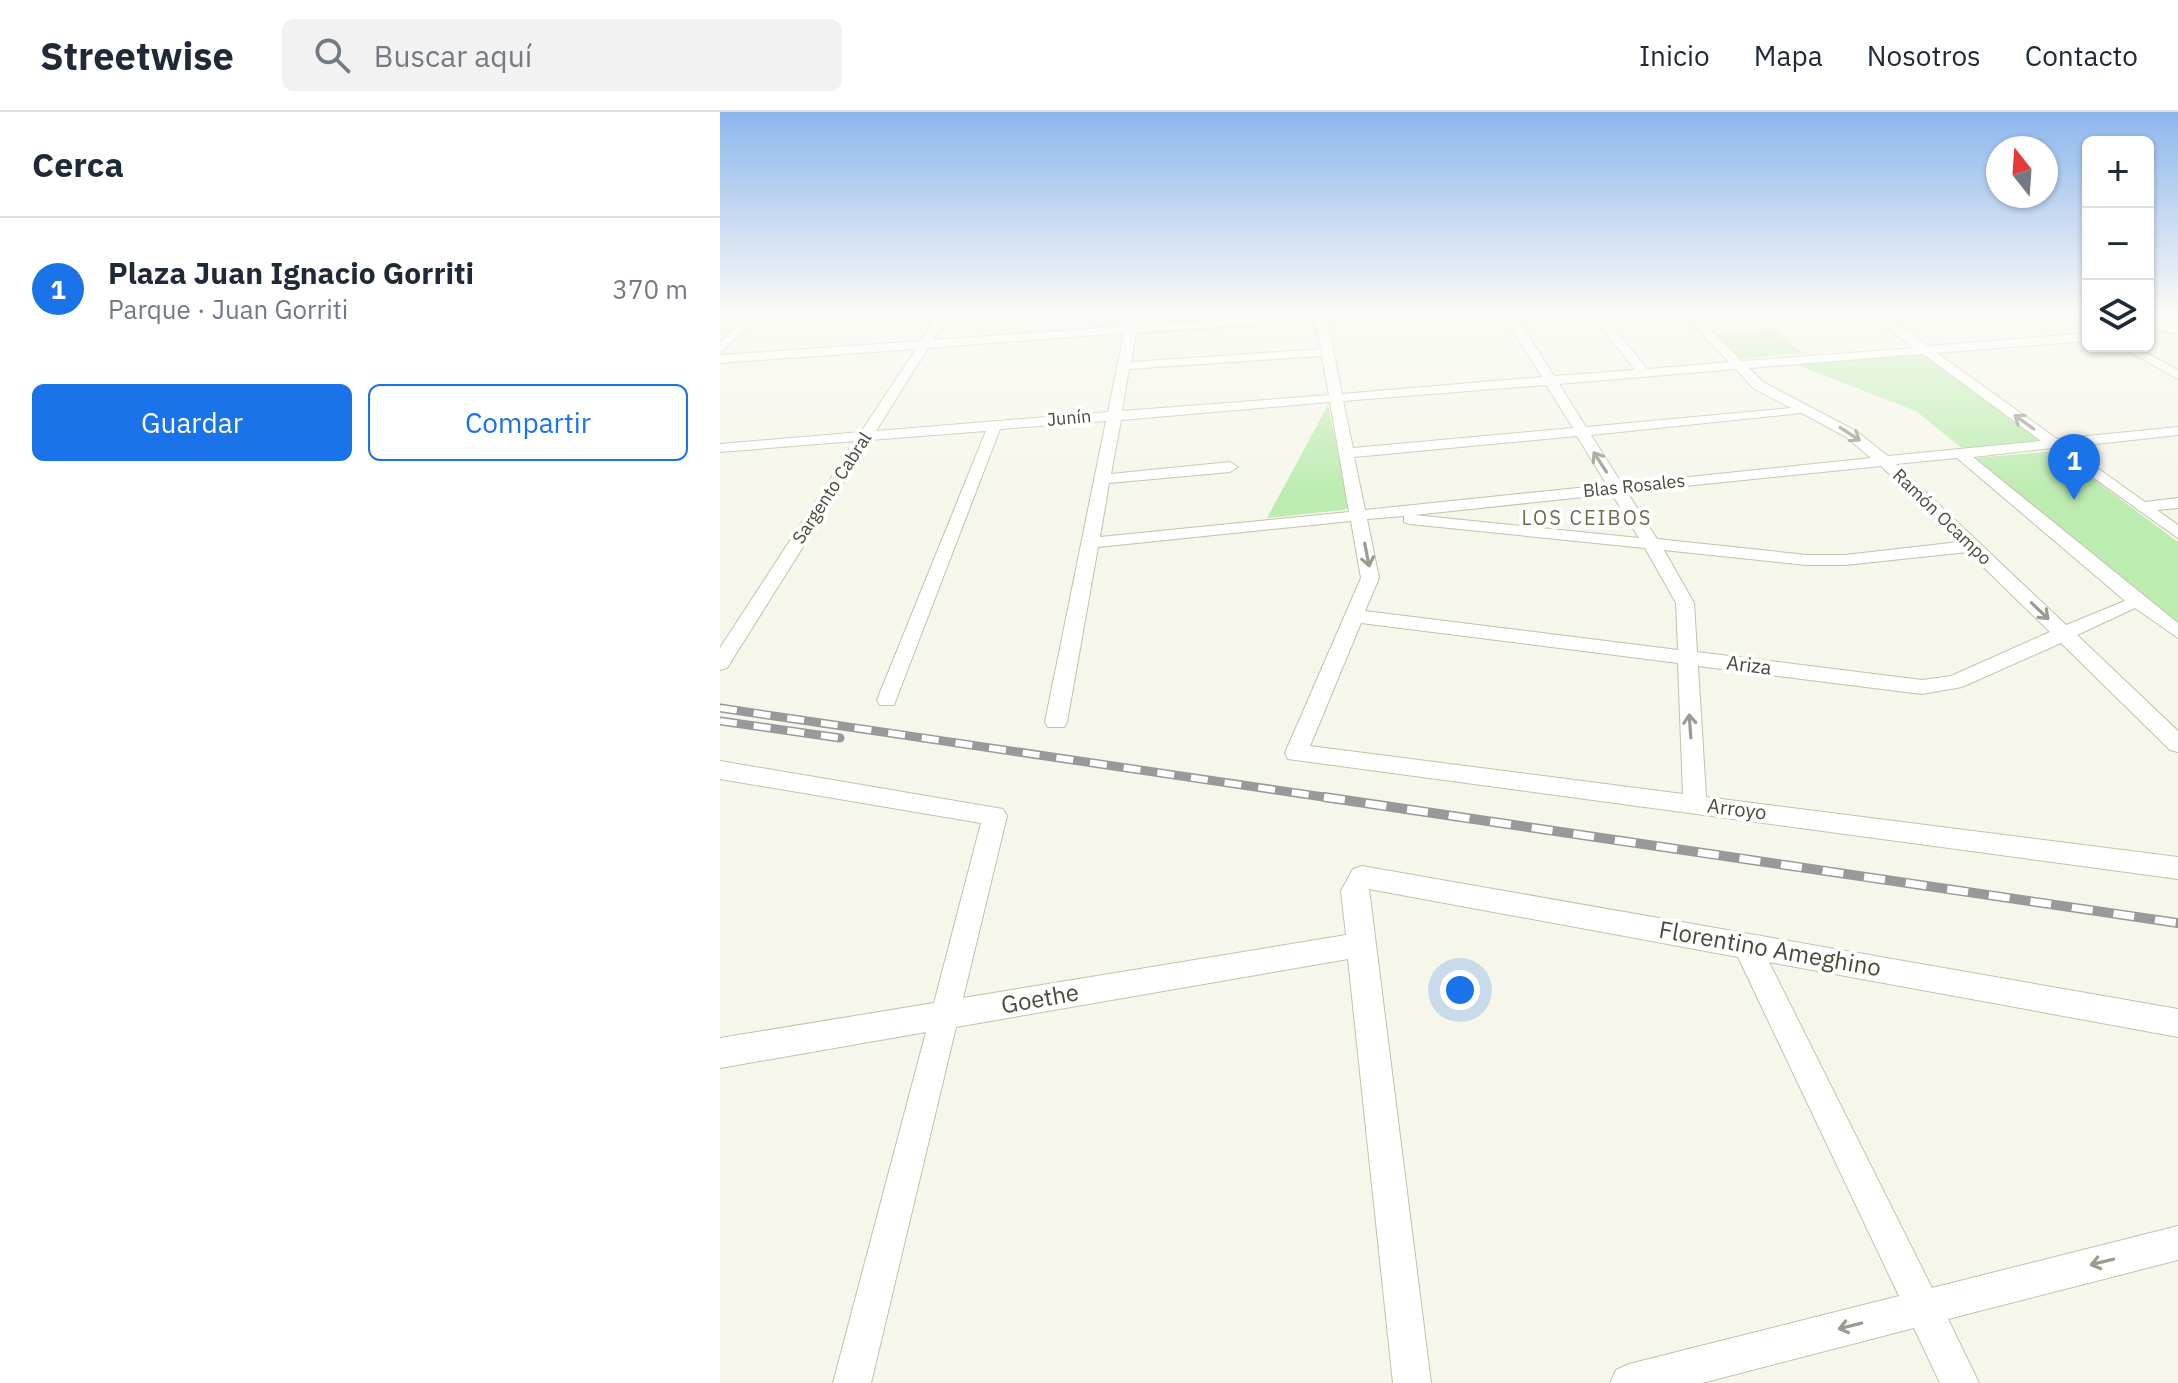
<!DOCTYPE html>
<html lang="es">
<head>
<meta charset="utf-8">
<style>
  :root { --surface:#fff; --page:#f2f2f3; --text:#1f2937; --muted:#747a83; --line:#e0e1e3; --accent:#1a73e8 }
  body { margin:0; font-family:"IBM Plex Sans",sans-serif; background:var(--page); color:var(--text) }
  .controls { position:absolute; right:24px; top:24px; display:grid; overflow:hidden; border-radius:12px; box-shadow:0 2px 6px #0004 }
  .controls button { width:72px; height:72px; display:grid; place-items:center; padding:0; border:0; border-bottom:2px solid var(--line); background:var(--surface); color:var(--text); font:40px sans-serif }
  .compass { position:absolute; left:1266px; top:24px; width:72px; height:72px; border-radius:50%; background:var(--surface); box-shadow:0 2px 6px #0004; rotate:343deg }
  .you { position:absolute; left:740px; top:878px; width:28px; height:28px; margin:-20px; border:6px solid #fff; border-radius:50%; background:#1a73e8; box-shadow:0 0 0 12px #1a73e833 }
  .badge { display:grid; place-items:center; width:52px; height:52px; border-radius:50%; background:var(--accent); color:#fff; font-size:26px; font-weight:700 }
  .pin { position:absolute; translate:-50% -66px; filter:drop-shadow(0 2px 4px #0008) }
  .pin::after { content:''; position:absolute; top:42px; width:28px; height:24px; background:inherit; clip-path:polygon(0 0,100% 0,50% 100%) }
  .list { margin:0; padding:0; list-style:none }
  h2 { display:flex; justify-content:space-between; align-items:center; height:104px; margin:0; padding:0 32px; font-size:34px }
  h2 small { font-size:26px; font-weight:400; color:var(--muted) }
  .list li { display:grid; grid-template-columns:52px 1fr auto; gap:24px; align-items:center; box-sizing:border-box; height:144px; padding:0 32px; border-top:2px solid var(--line) }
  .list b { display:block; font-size:30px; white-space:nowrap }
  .list p { margin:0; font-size:26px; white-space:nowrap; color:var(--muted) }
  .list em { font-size:26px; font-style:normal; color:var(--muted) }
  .actions { display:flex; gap:16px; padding:24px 32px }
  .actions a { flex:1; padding:18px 0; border:2px solid var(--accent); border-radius:12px; text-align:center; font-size:28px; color:var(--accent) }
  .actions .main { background:var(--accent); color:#fff }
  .icon { flex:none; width:44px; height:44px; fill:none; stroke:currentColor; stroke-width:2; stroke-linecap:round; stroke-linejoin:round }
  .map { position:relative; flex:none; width:1458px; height:1271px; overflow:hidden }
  header { display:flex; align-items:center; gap:48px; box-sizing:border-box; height:112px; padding:0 40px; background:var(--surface); border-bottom:2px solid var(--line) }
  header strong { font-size:38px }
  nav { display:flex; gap:44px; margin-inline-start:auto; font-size:28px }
  .search { width:560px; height:72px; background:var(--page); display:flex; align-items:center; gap:20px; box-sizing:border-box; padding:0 28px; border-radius:12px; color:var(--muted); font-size:30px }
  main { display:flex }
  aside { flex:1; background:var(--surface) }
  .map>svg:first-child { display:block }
  .green { fill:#bdecb1 }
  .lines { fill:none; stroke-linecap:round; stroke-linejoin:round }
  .minor-casing { stroke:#c2c2ac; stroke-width:2 }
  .minor { fill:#fff; fill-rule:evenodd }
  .rail-far1-casing { stroke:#999; stroke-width:9 }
  .rail-casing { stroke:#999; stroke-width:10 }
  .rail-far1 { stroke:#fff; stroke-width:6; stroke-dasharray:17; stroke-linecap:butt }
  .rail { stroke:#fff; stroke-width:7; stroke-dasharray:21; stroke-linecap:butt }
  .oneway { stroke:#9c9b92 }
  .labels { text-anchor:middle; stroke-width:8; stroke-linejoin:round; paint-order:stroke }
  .far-street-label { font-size:18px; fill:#4b4a38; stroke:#fff }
  .far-quarter-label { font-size:20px; letter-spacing:2px; fill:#6f6d4e; stroke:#fff }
  .street-label { font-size:20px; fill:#4b4a38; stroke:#fff }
  .near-street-label { font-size:24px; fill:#4b4a38; stroke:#fff }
</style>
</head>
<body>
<header>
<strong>Streetwise</strong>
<div class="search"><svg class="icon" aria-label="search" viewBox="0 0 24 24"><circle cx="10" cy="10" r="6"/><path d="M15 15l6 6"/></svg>Buscar aquí</div>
<nav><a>Inicio</a><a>Mapa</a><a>Nosotros</a><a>Contacto</a></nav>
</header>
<main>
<aside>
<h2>Cerca<small></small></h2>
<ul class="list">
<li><span class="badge">1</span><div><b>Plaza Juan Ignacio Gorriti</b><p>Parque · Juan Gorriti</p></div><em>370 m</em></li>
</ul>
<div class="actions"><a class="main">Guardar</a><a>Compartir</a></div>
</aside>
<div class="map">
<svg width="1458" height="1271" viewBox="0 0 1458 1271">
  <rect width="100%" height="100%" fill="#f6f6eb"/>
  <g class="green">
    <path d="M1054,218L1083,241L1018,247L995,223Z"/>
    <path d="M1202,242L1323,330L1243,337L1196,299L1074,252Z"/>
    <path d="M608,293L629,395L623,398L547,406Z"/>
    <path d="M1336,339L1458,430V513L1254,346Z"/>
  </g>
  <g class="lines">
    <g class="minor-casing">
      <g id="minor">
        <path d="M29,202H42L0,241V230Z"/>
        <path d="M218,202H230L213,228L406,214L407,206L413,203L419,206L417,214L578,202H632L607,207L622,282L822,265L783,202H795L834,264L915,258L871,202H883L927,257L1009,250L963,202H975L1022,249L1194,236L1149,202H1162L1208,234L1368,221V229L1217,241L1337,327L1458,315V323L1348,335L1425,390L1458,386V396L1437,398L1458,413V426L1332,336L1253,345L1458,511V526L1415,496L1357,523L1458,619V640L1450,638L1341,531L1242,575L1202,582L978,554L986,685L1458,745V767L568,647L565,641L641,466L631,409L378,435L347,610L344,615H328L325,610L386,309L280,317L174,593H160L157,588L266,319L150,328L7,556L0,558V536L135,329L0,340V332L141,320L196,237L0,251V243L201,229ZM595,208L601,237L411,250L416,221ZM404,221L388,300L156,319L208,236ZM1203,242L1321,329L1168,344L1136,319L1043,270L1029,256ZM602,244L609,283L402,299L409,257ZM1016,257L1033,276L1071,296L866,315L839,272ZM826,273L853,316L633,336L623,289ZM610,290L629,400L380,425L389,371L510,360L518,355L510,350L391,362L401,308ZM1082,301L1126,325L1151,346L902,372L871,323ZM857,324L887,373L645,398L634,345ZM1237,346L1404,488L1405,489L1346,513L1176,352ZM1161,354L1239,430L1125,443H1087L937,427L907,380ZM892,382L919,426L694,403ZM684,404V410L690,412L925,436L956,491L958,538L645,499L659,466L647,407ZM944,438L1087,453H1125L1248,440L1330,520L1231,564L1202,568L977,540L974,491ZM641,511L958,551L963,682L590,634Z"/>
        <path d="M1341,202H1355L1368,209V217Z"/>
        <path d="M1428,208L1458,215V222L1428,215Z"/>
        <path d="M1399,234H1414L1458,258V267Z"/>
        <path d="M0,649L283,697L287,704L243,886L626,823L621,779L633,757L642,754L1458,897V925L1049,850L1212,1176L1458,1114V1148L1228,1207L1259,1271H1220L1194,1216L982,1271H890L896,1258L909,1252L1179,1184L1018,845L649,777L711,1271H673L628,847L236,915L151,1271H113L206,920L0,956V926L214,891L261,711L0,667Z"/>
      </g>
    </g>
    <use href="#minor" class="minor"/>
    <g class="rail-far1-casing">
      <g id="rail-far1">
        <path d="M0,596L617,687"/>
        <path d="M0,609L120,626"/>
      </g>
    </g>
    <g class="rail-casing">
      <path id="rail" d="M604,685L1458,811"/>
    </g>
    <use href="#rail-far1" class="rail-far1"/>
    <use href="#rail" class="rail"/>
  </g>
  <defs><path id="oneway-shaft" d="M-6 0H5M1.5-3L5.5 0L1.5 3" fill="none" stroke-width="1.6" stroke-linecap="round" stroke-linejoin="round" transform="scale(2)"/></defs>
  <g class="oneway">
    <use href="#oneway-shaft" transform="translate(1304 310) rotate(-144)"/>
    <use href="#oneway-shaft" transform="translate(1130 322) rotate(33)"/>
    <use href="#oneway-shaft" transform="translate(880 350) rotate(-123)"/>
    <use href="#oneway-shaft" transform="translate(647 443) rotate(79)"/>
    <use href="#oneway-shaft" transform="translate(1320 499) rotate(44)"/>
    <use href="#oneway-shaft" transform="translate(970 614) rotate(-94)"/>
    <use href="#oneway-shaft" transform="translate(1382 1150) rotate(166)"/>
    <use href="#oneway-shaft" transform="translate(1130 1214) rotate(166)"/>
  </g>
  <linearGradient id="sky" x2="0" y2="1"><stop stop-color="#8db6ed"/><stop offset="0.53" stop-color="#fbfbf6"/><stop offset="1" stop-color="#fbfbf6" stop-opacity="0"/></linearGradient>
  <rect width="1458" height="380" fill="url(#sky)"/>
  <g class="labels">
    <g class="far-street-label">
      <text transform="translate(349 306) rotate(-5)" y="6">Junín</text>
      <text transform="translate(914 374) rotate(-6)" y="6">Blas Rosales</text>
      <text transform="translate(112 376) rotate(-57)" y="6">Sargento Cabral</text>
      <text transform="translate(1222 405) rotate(44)" y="6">Ramón Ocampo</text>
    </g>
    <g class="far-quarter-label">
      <text x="867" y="413">LOS CEIBOS</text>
    </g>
    <g class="street-label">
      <text transform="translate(1029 553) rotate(7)" y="7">Ariza</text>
      <text transform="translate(1017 697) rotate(7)" y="7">Arroyo</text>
    </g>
    <g class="near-street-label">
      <text transform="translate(1050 837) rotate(10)" y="8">Florentino Ameghino</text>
      <text transform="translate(320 887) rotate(-10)" y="8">Goethe</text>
    </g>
  </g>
</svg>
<div class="controls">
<button>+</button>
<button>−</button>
<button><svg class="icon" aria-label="layers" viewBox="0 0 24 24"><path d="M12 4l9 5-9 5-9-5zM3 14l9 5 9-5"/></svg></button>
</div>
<svg class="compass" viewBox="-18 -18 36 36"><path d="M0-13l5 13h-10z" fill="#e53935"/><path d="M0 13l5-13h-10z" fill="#747a83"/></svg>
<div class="you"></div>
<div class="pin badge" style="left:1354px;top:388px">1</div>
</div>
</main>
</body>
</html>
